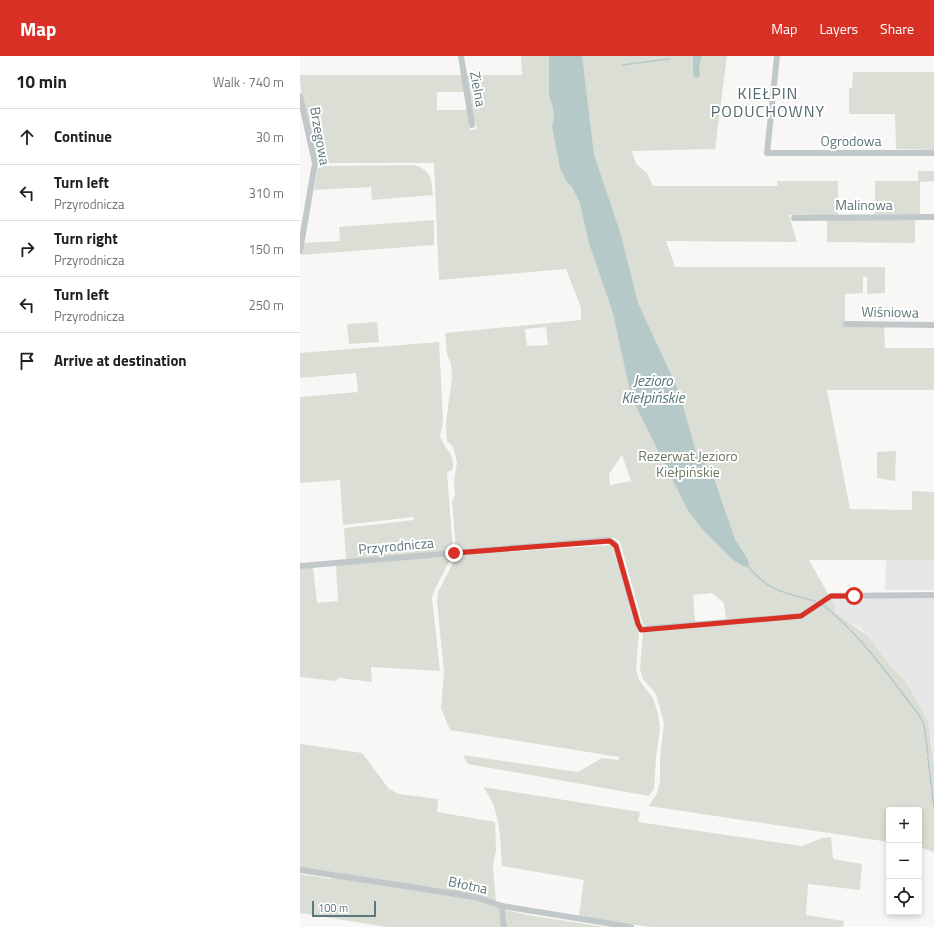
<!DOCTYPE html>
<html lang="en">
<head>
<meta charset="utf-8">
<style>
  :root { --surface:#fff; --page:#f6f6f6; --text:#202124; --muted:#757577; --line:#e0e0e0; --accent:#d93025 }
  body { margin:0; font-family:"Titillium Web",sans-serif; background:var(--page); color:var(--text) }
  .controls { position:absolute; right:12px; bottom:12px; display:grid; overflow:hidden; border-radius:4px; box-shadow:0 2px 6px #0003 }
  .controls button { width:36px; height:36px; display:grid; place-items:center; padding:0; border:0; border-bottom:1px solid var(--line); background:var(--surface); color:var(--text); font:20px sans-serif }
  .scale { position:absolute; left:12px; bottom:10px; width:64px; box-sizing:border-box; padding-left:4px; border:2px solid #5d777c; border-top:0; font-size:11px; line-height:14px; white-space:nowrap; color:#5d777c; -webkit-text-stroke:3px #fff; paint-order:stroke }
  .stop { position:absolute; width:12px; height:12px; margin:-9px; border:3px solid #d93025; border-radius:50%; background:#fff }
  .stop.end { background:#d93025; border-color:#fff; box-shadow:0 1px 4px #0008 }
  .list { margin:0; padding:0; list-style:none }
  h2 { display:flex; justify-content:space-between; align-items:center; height:52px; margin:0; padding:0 16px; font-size:17px }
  h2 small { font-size:13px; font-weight:400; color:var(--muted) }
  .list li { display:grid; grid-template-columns:26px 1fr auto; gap:12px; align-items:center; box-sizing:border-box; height:56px; padding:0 16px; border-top:1px solid var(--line) }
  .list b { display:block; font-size:15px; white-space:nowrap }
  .list p { margin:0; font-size:13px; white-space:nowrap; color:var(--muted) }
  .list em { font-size:13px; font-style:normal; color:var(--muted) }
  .icon { flex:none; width:22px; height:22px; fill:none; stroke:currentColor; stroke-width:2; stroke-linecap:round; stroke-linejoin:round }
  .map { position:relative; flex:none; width:634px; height:871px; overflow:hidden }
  header { display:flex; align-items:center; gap:24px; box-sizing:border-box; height:56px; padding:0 20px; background:var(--accent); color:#fff }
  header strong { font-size:19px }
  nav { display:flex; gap:22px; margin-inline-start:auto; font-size:14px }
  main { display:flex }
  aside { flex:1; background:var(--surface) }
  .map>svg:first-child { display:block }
  .built { fill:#e6e7e6 }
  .green { fill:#daded4; fill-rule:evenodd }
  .water { fill:#b6c9c9 }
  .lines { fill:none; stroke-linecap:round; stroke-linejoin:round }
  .stream { stroke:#b6c9c9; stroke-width:1.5 }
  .minor { stroke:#c1c8ca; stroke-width:6 }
  .route { stroke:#d93025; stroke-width:5 }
  .labels { text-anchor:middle; stroke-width:4; stroke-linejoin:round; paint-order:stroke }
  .street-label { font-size:14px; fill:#5d777c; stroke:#fff }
  .park-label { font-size:14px; fill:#6c7a60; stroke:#fff }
  .water-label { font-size:15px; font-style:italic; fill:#577676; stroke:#fff }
  .quarter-label { font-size:16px; letter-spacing:1px; fill:#53686d; stroke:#fff }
</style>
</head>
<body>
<header>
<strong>Map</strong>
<nav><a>Map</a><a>Layers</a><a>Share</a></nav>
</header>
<main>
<aside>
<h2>10 min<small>Walk · 740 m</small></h2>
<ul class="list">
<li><svg class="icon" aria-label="ahead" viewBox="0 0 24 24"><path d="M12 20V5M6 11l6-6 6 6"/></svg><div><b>Continue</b></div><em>30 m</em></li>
<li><svg class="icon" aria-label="left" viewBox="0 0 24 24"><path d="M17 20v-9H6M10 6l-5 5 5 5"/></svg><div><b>Turn left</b><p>Przyrodnicza</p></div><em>310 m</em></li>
<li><svg class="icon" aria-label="right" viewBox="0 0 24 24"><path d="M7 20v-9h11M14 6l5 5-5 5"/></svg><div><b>Turn right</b><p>Przyrodnicza</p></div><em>150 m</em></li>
<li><svg class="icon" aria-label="left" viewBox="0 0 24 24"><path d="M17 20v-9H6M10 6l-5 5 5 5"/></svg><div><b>Turn left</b><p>Przyrodnicza</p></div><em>250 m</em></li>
<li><svg class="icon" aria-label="arrive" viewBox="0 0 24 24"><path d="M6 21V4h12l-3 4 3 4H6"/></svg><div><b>Arrive at destination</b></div></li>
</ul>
</aside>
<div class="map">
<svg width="634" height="871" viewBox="0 0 634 871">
  <rect width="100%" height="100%" fill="#f8f7f5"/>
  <g class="built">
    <path d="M586,504H634V534H585Z"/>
    <path d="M531,541L634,542V709L632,686L604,623L591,611L567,579L560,572L539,561L530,553Z"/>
  </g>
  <g class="green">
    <path d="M221,0H427L415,93L332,95L336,108L347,117L353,130H478L477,125H538V159H489L497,186L366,185L375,211H585V237L567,238V221L563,220V237L545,238V270H584L585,292H634V334H527L550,453L612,454V435L634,436V504H509L534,548L535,557L567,579L591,611L604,623L628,665L634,709V796L619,791V754H589V786L349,750L357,737L360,725V703L364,667L356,638L343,623L340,613L343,576L446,567L441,562L426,563L424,547L412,537L393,539L395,566L347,570L343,568L320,486L315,482L235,490L156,494L152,445L155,439L154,425L157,406L153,391L147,385L146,366L152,322L151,308L147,298L145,277L281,264V252L266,213L139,224L134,107H17L0,28V19H162L165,36H137V54H168L170,74L177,73L171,53L167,19H222ZM246,271L248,289L227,290L225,273ZM322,399L331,425L310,429L309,418Z"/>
    <path d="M553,16H634V94L596,93L595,58H549V32H552Z"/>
    <path d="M114,109C132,115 131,122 133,139L72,144L71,131L14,134L18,111L20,110Z"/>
    <path d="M618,115H634V125L620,126V159L575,158V125H618Z"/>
    <path d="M527,162H615V187L527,186Z"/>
    <path d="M134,164V189L1,199L3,187L40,185L39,171Z"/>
    <path d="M77,266L79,286L49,288L47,268Z"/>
    <path d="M139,286L143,363L142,372L140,379C143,392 157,399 152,414L147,416L153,494L46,504L44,472L114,464V461L43,469L40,424L0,427V341L58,336L56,317L0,322V297Z"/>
    <path d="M596,395L595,425L577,422V396Z"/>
    <path d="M312,489L339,575L336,614L339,624L353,642L358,657L360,673L356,701L354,733L349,740L168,708L163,699L278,716L302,702L319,704V701L150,674L141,652L144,616L137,545L138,536L157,499Z"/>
    <path d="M152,500L134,535L132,542L140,615L71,611L72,626L39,622L35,625L0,621V512L13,511L17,547L38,545L36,509Z"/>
    <path d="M0,688L62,697L89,733L99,738L138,743L137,756L195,766L196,794L193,809L196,847L0,812Z"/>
    <path d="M183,731L340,756L338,766L502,790L522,782L531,781L533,803L562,808L560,834L508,828L506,859L544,865L543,871H350L279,860L284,824L202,810C200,782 201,754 183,731Z"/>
    <path d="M0,818L31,823V820L174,843L201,850L203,871H87L0,857Z"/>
    <path d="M206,854L233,860L305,871H207Z"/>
  </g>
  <g class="water">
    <path d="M249,0H282L294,99L320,176L338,247L379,336L396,396L412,417L435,483L448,504L449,509L445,511L433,504L402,473L387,453L331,340L313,257L289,187L280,147L272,131L267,126L260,112L252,70L254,62L253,51L249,40Z"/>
    <path d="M393,0H402L399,9L400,20L396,22L393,19C393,15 393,5 393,0Z"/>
  </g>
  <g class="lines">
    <g class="stream">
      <path d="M322,9L369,3"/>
      <path d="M446,508C467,535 484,537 515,545"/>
      <path d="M522,548C561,579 589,620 619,659L624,668L628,699"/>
      <path d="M628,702L634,751"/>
    </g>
    <g class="minor">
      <path d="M161,0L172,69"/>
      <path d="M477,0L467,97H634"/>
      <path d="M0,40L15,107L0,195"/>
      <path d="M494,162L634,161"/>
      <path d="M546,268L634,269"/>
      <path d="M0,510L307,484L314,487L316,490L338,568L341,573L501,560L531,540L634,539"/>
      <path d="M0,814L175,841L202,850L331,871"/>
      <path d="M202,850L204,871"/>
    </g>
  </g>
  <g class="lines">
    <path class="route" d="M154,497L310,485L316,490L338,568L341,574L501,560L531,540H554"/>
  </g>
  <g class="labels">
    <g class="street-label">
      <text transform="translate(178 33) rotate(80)" y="5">Zielna</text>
      <text transform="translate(20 80) rotate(80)" y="5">Brzegowa</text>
      <text x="551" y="90">Ogrodowa</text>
      <text x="564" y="154">Malinowa</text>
      <text transform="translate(590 256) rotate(1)" y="5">Wiśniowa</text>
      <text transform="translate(96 490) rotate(-5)" y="5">Przyrodnicza</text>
      <text transform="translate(168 829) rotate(12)" y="5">Błotna</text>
    </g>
    <g class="park-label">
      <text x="388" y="405">Rezerwat Jezioro<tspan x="388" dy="16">Kiełpińskie</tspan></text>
    </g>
    <g class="water-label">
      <text x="353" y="330">Jezioro<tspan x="353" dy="17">Kiełpińskie</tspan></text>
    </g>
    <g class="quarter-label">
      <text x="468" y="43">KIEŁPIN<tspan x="468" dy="18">PODUCHOWNY</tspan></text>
    </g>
  </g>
</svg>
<div class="controls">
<button>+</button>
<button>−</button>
<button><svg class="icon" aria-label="locate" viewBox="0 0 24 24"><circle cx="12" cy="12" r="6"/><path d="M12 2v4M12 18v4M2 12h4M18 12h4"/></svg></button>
</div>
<div class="scale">100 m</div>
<div class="stop" style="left:554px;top:540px"></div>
<div class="stop end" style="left:154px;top:497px"></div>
</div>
</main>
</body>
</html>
